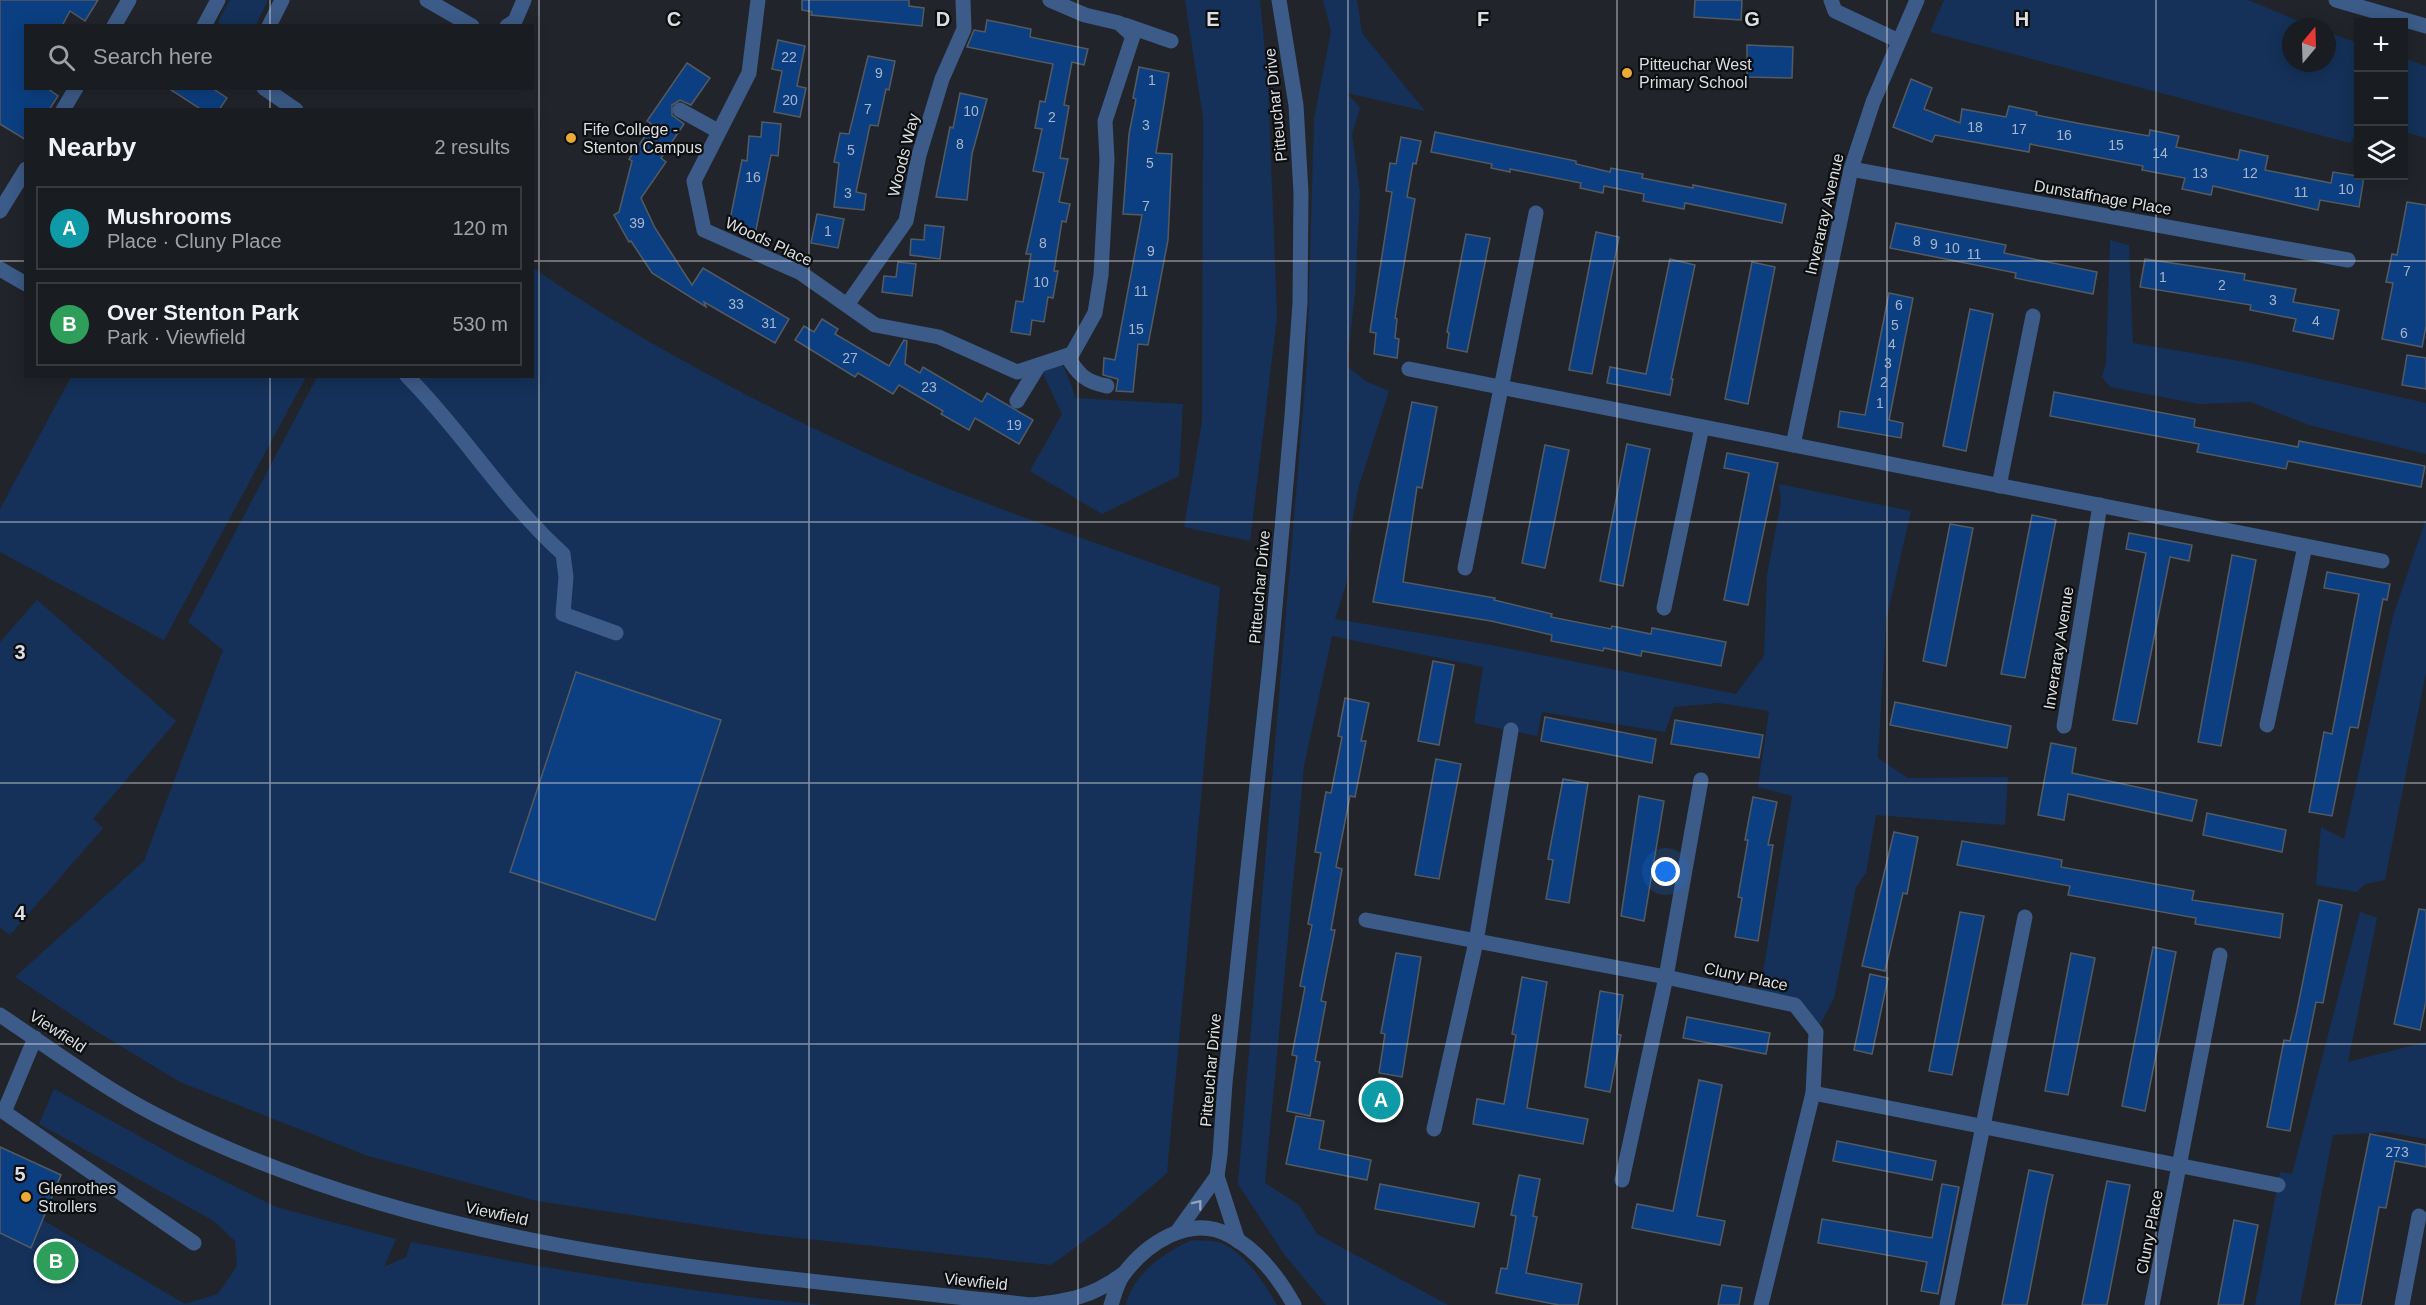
<!DOCTYPE html>
<html lang="en">
<head>
<meta charset="utf-8">
<style>
  :root { --surface:#191c20; --page:#222529; --text:#f1f3f6; --muted:#9fa1a5; --line:#373a3e; --accent:#eaaa38 }
  body { margin:0; font-family:Helvetica,sans-serif; background:var(--page); color:var(--text) }
  .controls { position:absolute; right:18px; top:18px; display:grid; overflow:hidden; border-radius:0px; box-shadow:0 3px 15px #0003 }
  .controls button { width:54px; height:54px; display:grid; place-items:center; padding:0; border:0; border-bottom:2px solid var(--line); background:var(--surface); color:var(--text); font:30px sans-serif }
  .compass { position:absolute; left:2282px; top:18px; width:54px; height:54px; border-radius:50%; background:var(--surface); box-shadow:0 3px 15px #0003; rotate:19deg }
  .you { position:absolute; left:1666px; top:872px; width:21px; height:21px; margin:-15px; border:4px solid #fff; border-radius:50%; background:#1a73e8; box-shadow:0 0 0 9px #1a73e833 }
  .badge { display:grid; place-items:center; width:39px; height:39px; border-radius:50%; background:var(--accent); color:#fff; font-size:20px; font-weight:700 }
  .pin { position:absolute; translate:-50% -50%; border:3px solid #fff; box-shadow:0 2px 6px #0006 }
  .list { margin:0; padding:0; list-style:none }
  h2 { display:flex; justify-content:space-between; align-items:center; height:78px; margin:0; padding:0 24px; font-size:26px }
  h2 small { font-size:20px; font-weight:400; color:var(--muted) }
  .list li { display:grid; grid-template-columns:39px 1fr auto; gap:18px; align-items:center; box-sizing:border-box; height:84px; margin:0 12px 12px; padding:0 12px; border:2px solid var(--line); border-radius:0px }
  .list b { display:block; font-size:22px; white-space:nowrap }
  .list p { margin:0; font-size:20px; white-space:nowrap; color:var(--muted) }
  .list em { font-size:20px; font-style:normal; color:var(--muted) }
  .icon { flex:none; width:33px; height:33px; fill:none; stroke:currentColor; stroke-width:2; stroke-linecap:round; stroke-linejoin:round }
  .map { position:relative; flex:none; width:2426px; height:1305px; overflow:hidden }
  .search { position:absolute; background:var(--surface); box-shadow:0 3px 15px #0003; left:24px; top:24px; width:510px; height:66px; display:flex; align-items:center; gap:15px; box-sizing:border-box; padding:0 21px; border-radius:0px; color:var(--muted); font-size:22px }
  .panel { position:absolute; background:var(--surface); box-shadow:0 3px 15px #0003; left:24px; top:108px; width:510px; height:270px; border-radius:0px }
  .map>svg:first-child { display:block }
  .green { fill:#153159 }
  .building { fill:#0c3f81; stroke:#555a61; stroke-width:1.5 }
  .lines { fill:none; stroke-linecap:round; stroke-linejoin:round }
  .minor { stroke:#3c5b88; stroke-width:15 }
  .oneway { stroke:#93a3ba }
  .grid { fill:none; stroke:#dbdee2; stroke-width:1.5; stroke-opacity:0.55 }
  .poi-dot { fill:#eaaa38; stroke:#0c0e10; stroke-width:2 }
  .labels { text-anchor:middle; stroke-width:4.5; stroke-linejoin:round; paint-order:stroke }
  .number-label { font-size:14px; fill:#a7b6ca }
  .poi-label { font-size:16px; fill:#dbdee2; stroke:#0c0e10; text-anchor:start }
  .street-label { font-size:16px; fill:#dbdee2; stroke:#0c0e10 }
  .grid-label { font-size:20px; text-anchor:middle; font-weight:bold; fill:#dbdee2; stroke:#0c0e10; stroke-width:4.5; stroke-linejoin:round; paint-order:stroke }
</style>
</head>
<body>
<div class="map">
<svg width="2426" height="1305" viewBox="0 0 2426 1305">
  <rect width="100%" height="100%" fill="#21252b"/>
  <g class="green">
    <path d="M230,0H268L256,25H219V20Z"/>
    <path d="M1185,0H1260L1268,83L1277,317L1250,541L1184,527L1202,422L1203,118Z"/>
    <path d="M1323,0H1357L1362,33L1425,111L1347,93L1360,108L1352,134L1360,193L1355,293L1347,366L1367,382L1389,391L1358,489L1350,534L1347,581L1335,619L1491,645L1736,694L1764,656L1767,575L1781,502L1779,484L1911,511L1886,621L1878,758L1908,778L2008,777L2005,825L1876,815L1866,873L1856,887L1834,998L1816,1032L1795,1005L1759,997L1792,796L1758,787L1769,711L1719,703L1674,707L1665,732L1542,712L1537,736L1474,723L1483,667L1332,636L1304,766L1265,1183L1299,1205L1317,1234L1448,1305H1326L1284,1254L1238,1184L1307,363L1314,119L1331,31Z"/>
    <path d="M1944,0H2248L2313,27H2291V63H2327V32L2358,43V131L2350,143L1930,32Z"/>
    <path d="M2404,58L2426,66V138L2404,132Z"/>
    <path d="M2110,240L2129,245L2133,343L2245,362L2426,403V454L2309,425L2251,402L2199,404L2110,387L2102,377L2106,363Z"/>
    <path d="M533,268C642,343 760,405 881,460C990,509 1107,546 1220,587L1167,1173L1109,1223L1051,1265L761,1234L537,1201L368,1156L180,1082L96,1031L15,977L144,861L223,650L188,622L317,377L532,376Z"/>
    <path d="M1060,358L1076,398L1183,404L1179,476L1102,514L1030,471L1062,414L1039,365Z"/>
    <path d="M71,377H306L164,640L0,552V509Z"/>
    <path d="M2426,519V672L2385,880L2365,884L2357,892L2316,885L2321,827L2344,839L2393,616Z"/>
    <path d="M37,600L176,721L93,819L103,828L10,935L0,927V642Z"/>
    <path d="M2360,912L2377,918L2348,1062L2426,1042V1139L2386,1132L2333,1135L2300,1305H2255L2280,1172L2292,1174Z"/>
    <path d="M54,1089L182,1160L276,1207L396,1239L384,1267L406,1257L411,1242C548,1269 684,1292 823,1305H0V1233L30,1248L41,1219L185,1304L218,1294L237,1266L235,1241L214,1221L39,1124Z"/>
    <path d="M1192,1240C1201,1241 1213,1240 1221,1243C1245,1253 1264,1283 1277,1305H1126C1134,1272 1163,1254 1192,1240Z"/>
  </g>
  <g class="building">
    <path d="M0,0H98L85,21L70,11L62,26H26V88H47L58,96L49,110H26V140L0,124Z"/>
    <path d="M802,0H909V6L924,8L922,26L811,15L812,12L802,10Z"/>
    <path d="M1695,0H1742L1741,20L1694,17Z"/>
    <path d="M987,20L1031,29L1030,37L1088,49L1084,65L1072,62L1064,105L1069,106L1060,158L1068,159L1059,202L1070,204L1066,222L1062,221L1054,271H1058L1053,298L1048,297L1044,322L1032,320L1030,335L1011,332L1016,301L1023,302L1031,254H1026L1044,173L1033,171L1042,129L1035,128L1040,101L1045,102L1053,64L967,47L974,30L985,32Z"/>
    <path d="M778,40L805,46L797,86L806,88L800,117L774,112L782,71L772,69Z"/>
    <path d="M1747,45L1793,47L1792,78L1747,77Z"/>
    <path d="M868,56L895,61L889,90L886,89L878,126L870,125L856,192L866,194L864,210L834,207L839,163L834,162L840,133L849,134Z"/>
    <path d="M687,63L710,78L691,105L680,100L672,105V115L684,124L661,158L666,162L641,198L655,228L692,285L703,268L789,319L775,343L704,302L706,307L652,273L631,241L629,242L614,215L619,212L632,161L629,159L653,125L647,121Z"/>
    <path d="M1139,67L1169,73L1156,153L1172,154L1168,240L1148,345L1138,344L1133,392L1116,391L1118,379L1103,375L1104,358L1115,360L1142,215L1123,214L1129,134L1136,99L1133,98Z"/>
    <path d="M1911,79L1932,88L1924,109L1960,123L1962,109L2006,117L2009,106L2037,112L2036,115L2082,124L2149,136L2150,130L2179,136L2176,147L2238,160L2240,150L2268,156L2265,170L2331,183L2333,172L2364,177L2359,207L2320,200L2318,210L2213,186L2211,195L2182,189L2185,178L2142,170L2143,166L2030,144L2029,152L1935,135L1932,142L1893,127Z"/>
    <path d="M168,88H212L227,98L219,110H202Z"/>
    <path d="M960,93L987,99L972,154L967,200L936,197L950,127L953,128Z"/>
    <path d="M762,122L781,124L778,156L771,155L756,230L729,225L742,160L747,161L749,136L761,137Z"/>
    <path d="M1435,132L1576,161V164L1610,172L1611,168L1643,174L1642,178L1693,188V185L1786,204L1782,223L1685,203L1684,209L1643,201L1644,194L1604,186L1603,193L1580,188L1581,183L1510,169V172L1491,168L1492,164L1431,152Z"/>
    <path d="M1401,137L1421,141L1416,164L1413,163L1407,197L1415,199L1395,318L1397,319L1395,338L1399,339L1397,358L1374,354L1376,333L1370,332L1392,192L1386,191L1390,163L1396,164Z"/>
    <path d="M2407,202L2426,205V326L2422,347L2382,339L2393,283L2386,282L2392,254L2397,255Z"/>
    <path d="M817,214L844,219L838,248L811,243Z"/>
    <path d="M1896,223L2006,245L2004,253L2097,272L2093,294L2015,278L2016,273L1890,248Z"/>
    <path d="M925,225L944,227L940,259L910,255L911,239L924,240Z"/>
    <path d="M1596,232L1619,237L1592,374L1569,370Z"/>
    <path d="M1466,234L1490,238L1467,352L1447,348L1449,333L1447,332Z"/>
    <path d="M1670,259L1695,265L1671,379H1673L1670,395L1607,383L1610,367L1646,374Z"/>
    <path d="M2145,259L2245,274L2244,280L2296,289L2293,302L2339,310L2333,339L2293,331L2296,319L2250,310L2251,305L2140,287Z"/>
    <path d="M898,262L916,264L912,296L882,292L884,276L896,277Z"/>
    <path d="M1752,262L1775,267L1748,404L1725,399Z"/>
    <path d="M1889,293L1913,298L1889,420L1903,423L1901,438L1838,427L1840,411L1865,415Z"/>
    <path d="M1970,309L1993,314L1966,451L1943,446Z"/>
    <path d="M822,319L838,329L835,334L889,366L904,340L907,341L905,364L920,373L923,367L982,402L987,393L1033,420L1019,444L975,418L969,430L941,414L943,411L899,385L893,394L858,373L855,377L795,340L804,326L814,332Z"/>
    <path d="M2407,355L2426,358V389L2402,385Z"/>
    <path d="M2054,392L2195,419L2194,427L2298,447L2299,441L2425,466L2421,487L2288,461L2286,469L2197,452L2199,444L2050,416Z"/>
    <path d="M1412,402L1437,407L1422,488L1417,487L1403,582L1495,598L1494,600L1552,614L1551,617L1611,629L1612,626L1651,634L1652,628L1726,642L1721,666L1642,651L1641,656L1604,648L1603,651L1551,641L1552,635L1491,621L1373,602Z"/>
    <path d="M1627,444L1650,449L1623,586L1600,581Z"/>
    <path d="M1545,445L1569,450L1545,568L1522,563Z"/>
    <path d="M1727,453L1778,463L1748,605L1724,600L1749,473L1724,468Z"/>
    <path d="M2032,515L2056,520L2025,678L2001,674Z"/>
    <path d="M1950,524L1973,528L1946,666L1923,661Z"/>
    <path d="M2129,533L2192,545L2189,561L2170,557L2137,724L2113,720L2146,553L2126,549Z"/>
    <path d="M2232,555L2256,560L2221,746L2198,742Z"/>
    <path d="M2327,572L2390,584L2387,600L2383,599L2358,728L2350,727L2332,816L2309,812L2324,732L2332,734L2359,594L2324,588Z"/>
    <path d="M1433,661L1454,665L1439,745L1418,741Z"/>
    <path d="M576,672L721,720L655,920L510,872Z"/>
    <path d="M1345,698L1369,703L1361,741H1366L1355,797L1350,796L1336,867L1342,869L1331,930H1335L1321,1001L1326,1002L1315,1061L1320,1062L1310,1116L1287,1111L1297,1056L1292,1055L1305,987L1300,986L1312,925L1308,924L1321,853L1315,852L1326,792L1331,793L1342,737L1338,736Z"/>
    <path d="M1895,702L2011,726L2007,748L1890,725Z"/>
    <path d="M1545,717L1656,739L1652,763L1541,741Z"/>
    <path d="M1675,720L1763,735L1759,758L1671,744Z"/>
    <path d="M2051,743L2076,748L2072,773L2197,800L2192,821L2068,794L2064,820L2038,815Z"/>
    <path d="M1436,759L1461,764L1439,879L1415,875Z"/>
    <path d="M1563,779L1588,783L1569,903L1546,899L1553,860L1548,859Z"/>
    <path d="M1639,796L1664,801L1644,921L1621,916Z"/>
    <path d="M1753,797L1777,802L1768,845H1773L1758,941L1735,937L1742,898L1738,897L1748,840H1745Z"/>
    <path d="M2207,813L2286,830L2282,852L2203,835Z"/>
    <path d="M1894,832L1918,837L1907,894L1903,893L1885,971L1862,966Z"/>
    <path d="M1962,841L2062,860L2061,867L2194,891L2192,900L2283,914L2280,938L2195,924L2196,918L2068,895L2070,886L1957,865Z"/>
    <path d="M2319,900L2342,905L2323,1003L2316,1002L2290,1131L2267,1127L2284,1040L2290,1041L2297,1011Z"/>
    <path d="M2419,909L2426,910V1001L2420,1030L2394,1024Z"/>
    <path d="M1960,912L1984,916L1952,1075L1929,1071Z"/>
    <path d="M2153,947L2176,952L2145,1111L2122,1106Z"/>
    <path d="M1396,953L1421,957L1402,1077L1379,1073L1385,1034L1381,1033Z"/>
    <path d="M2071,953L2095,958L2068,1095L2045,1091Z"/>
    <path d="M1870,974L1888,978L1872,1054L1854,1050Z"/>
    <path d="M1522,977L1547,982L1527,1108L1588,1119L1583,1144L1473,1124L1477,1099L1504,1104L1516,1035L1512,1034Z"/>
    <path d="M1600,991L1623,995L1617,1034L1621,1035L1610,1092L1585,1087Z"/>
    <path d="M1687,1017L1770,1033L1766,1054L1683,1038Z"/>
    <path d="M1699,1080L1722,1085L1697,1216L1725,1221L1720,1245L1632,1228L1637,1204L1673,1211Z"/>
    <path d="M1296,1116L1324,1121L1319,1149L1371,1160L1367,1180L1286,1164Z"/>
    <path d="M2370,1134L2426,1145V1167L2395,1161L2386,1208L2379,1207L2361,1305H2335Z"/>
    <path d="M1837,1141L1936,1161L1932,1180L1833,1161Z"/>
    <path d="M0,1147L61,1175L31,1248L0,1233Z"/>
    <path d="M2029,1170L2053,1175L2048,1196L2027,1305H2002Z"/>
    <path d="M1519,1175L1540,1179L1533,1216L1537,1217L1526,1273L1582,1284L1578,1305H1559L1496,1293L1501,1268L1507,1269L1516,1216L1511,1215Z"/>
    <path d="M2107,1181L2130,1185L2120,1238L2107,1305H2082Z"/>
    <path d="M1380,1184L1479,1203L1474,1227L1375,1209Z"/>
    <path d="M1942,1184L1959,1187L1938,1294L1921,1291L1927,1262L1818,1243L1822,1219L1932,1238Z"/>
    <path d="M2234,1220L2258,1225L2248,1278L2243,1305H2218Z"/>
    <path d="M1722,1285L1742,1288L1739,1305H1718Z"/>
  </g>
  <g class="lines">
    <g class="minor">
      <path d="M427,0L472,26"/>
      <path d="M758,0L749,73L694,181L704,230L801,273L875,325L939,337L1017,372L1072,354L1095,313L1101,275L1107,160L1105,121L1133,36L1119,23L1085,15L1050,0"/>
      <path d="M1831,0L1835,11L1899,41"/>
      <path d="M2336,0L2426,26"/>
      <path d="M1125,25L1171,41"/>
      <path d="M114,26L129,0"/>
      <path d="M204,26L218,0"/>
      <path d="M269,26L282,0"/>
      <path d="M507,26L515,21L524,0"/>
      <path d="M264,88L296,110"/>
      <path d="M63,110L76,88"/>
      <path d="M680,110L718,131"/>
      <path d="M1851,169L2348,260"/>
      <path d="M0,211L26,169"/>
      <path d="M0,269L26,284"/>
      <path d="M847,305L906,221L919,155L942,79L964,29L963,0"/>
      <path d="M1067,356C1078,374 1085,382 1107,386"/>
      <path d="M1409,369L2382,561"/>
      <path d="M407,376C463,432 504,501 563,554L566,577L563,614L616,633"/>
      <path d="M1017,401L1039,365"/>
      <path d="M1793,445L1851,169L1873,102L1917,0"/>
      <path d="M1999,486L2033,316"/>
      <path d="M1465,568L1536,213"/>
      <path d="M1664,608L1702,427"/>
      <path d="M2267,725L2305,546"/>
      <path d="M2064,726L2100,505"/>
      <path d="M1366,920L1666,977L1795,1005L1816,1032L1813,1093L1761,1305"/>
      <path d="M0,1015C51,1049 102,1087 156,1115C425,1254 736,1272 1031,1305"/>
      <path d="M35,1038L4,1112L194,1243"/>
      <path d="M1813,1093L2278,1185"/>
      <path d="M1434,1129L1476,942L1511,730"/>
      <path d="M1217,1176L1238,1241"/>
      <path d="M1622,1180L1666,977L1701,780"/>
      <path d="M1177,1232L1217,1176L1220,1155L1225,1083L1270,663L1292,416L1300,303L1301,193L1296,105L1279,0"/>
      <path d="M1031,1305C1069,1301 1092,1297 1123,1274"/>
      <path d="M1111,1305C1114,1296 1117,1283 1123,1275C1146,1244 1189,1214 1229,1235C1258,1250 1279,1278 1294,1305"/>
      <path d="M1947,1305L2025,917"/>
      <path d="M2152,1305L2220,955"/>
      <path d="M2402,1305L2419,1216"/>
    </g>
  </g>
  <defs><path id="oneway-chevron" d="M-2-3.5L2.5 0L-2 3.5" fill="none" stroke-width="1.6" stroke-linecap="round" stroke-linejoin="round" transform="scale(1.5)"/></defs>
  <use class="oneway" href="#oneway-chevron" transform="translate(1198 1204) rotate(-52)"/>
  <path class="grid" d="M270,0V26M539,0V1305M809,0V1305M1078,0V1305M1348,0V1305M1617,0V1305M1887,0V1305M2156,0V1305M270,88V110M0,261H26M532,261H2426M270,376V1305M0,522H2426M0,783H2426M0,1044H2426"/>
  <g class="poi-dot">
    <circle cx="1627" cy="73" r="6"/>
    <circle cx="571" cy="138" r="6"/>
    <circle cx="26" cy="1197" r="6"/>
  </g>
  <g class="labels">
    <g class="number-label">
      <text x="789" y="62">22</text>
      <text x="879" y="78">9</text>
      <text x="1152" y="85">1</text>
      <text x="790" y="105">20</text>
      <text x="868" y="114">7</text>
      <text x="971" y="116">10</text>
      <text x="1052" y="122">2</text>
      <text x="1146" y="130">3</text>
      <text x="1975" y="132">18</text>
      <text x="2019" y="134">17</text>
      <text x="2064" y="140">16</text>
      <text x="960" y="149">8</text>
      <text x="2116" y="150">15</text>
      <text x="851" y="155">5</text>
      <text x="2160" y="158">14</text>
      <text x="1150" y="168">5</text>
      <text x="2200" y="178">13</text>
      <text x="2250" y="178">12</text>
      <text x="753" y="182">16</text>
      <text x="2346" y="194">10</text>
      <text x="2301" y="197">11</text>
      <text x="848" y="198">3</text>
      <text x="1146" y="211">7</text>
      <text x="637" y="228">39</text>
      <text x="828" y="236">1</text>
      <text x="1917" y="246">8</text>
      <text x="1043" y="248">8</text>
      <text x="1934" y="249">9</text>
      <text x="1952" y="253">10</text>
      <text x="1151" y="256">9</text>
      <text x="1974" y="259">11</text>
      <text x="2407" y="276">7</text>
      <text x="2163" y="282">1</text>
      <text x="1041" y="287">10</text>
      <text x="2222" y="290">2</text>
      <text x="1141" y="296">11</text>
      <text x="2273" y="305">3</text>
      <text x="736" y="309">33</text>
      <text x="1899" y="310">6</text>
      <text x="2316" y="326">4</text>
      <text x="769" y="328">31</text>
      <text x="1895" y="330">5</text>
      <text x="1136" y="334">15</text>
      <text x="2404" y="338">6</text>
      <text x="1892" y="349">4</text>
      <text x="850" y="363">27</text>
      <text x="1888" y="368">3</text>
      <text x="1884" y="387">2</text>
      <text x="929" y="392">23</text>
      <text x="1880" y="408">1</text>
      <text x="1014" y="430">19</text>
      <text x="2397" y="1157">273</text>
    </g>
    <g class="poi-label">
      <text x="1639" y="70">Pitteuchar West<tspan x="1639" dy="18">Primary School</tspan></text>
      <text x="583" y="135">Fife College -<tspan x="583" dy="18">Stenton Campus</tspan></text>
      <text x="38" y="1194">Glenrothes<tspan x="38" dy="18">Strollers</tspan></text>
    </g>
    <g class="street-label">
      <text transform="translate(1275 105) rotate(-96)" y="6">Pitteuchar Drive</text>
      <text transform="translate(903 155) rotate(-76)" y="6">Woods Way</text>
      <text transform="translate(2103 197) rotate(10)" y="6">Dunstaffnage Place</text>
      <text transform="translate(1824 214) rotate(-77)" y="6">Inveraray Avenue</text>
      <text transform="translate(769 241) rotate(25)" y="6">Woods Place</text>
      <text transform="translate(1259 587) rotate(-85)" y="6">Pitteuchar Drive</text>
      <text transform="translate(2058 648) rotate(-81)" y="6">Inveraray Avenue</text>
      <text transform="translate(1746 976) rotate(12)" y="6">Cluny Place</text>
      <text transform="translate(58 1031) rotate(33)" y="6">Viewfield</text>
      <text transform="translate(1210 1070) rotate(-85)" y="6">Pitteuchar Drive</text>
      <text transform="translate(497 1213) rotate(12)" y="6">Viewfield</text>
      <text transform="translate(2149 1232) rotate(-79)" y="6">Cluny Place</text>
      <text transform="translate(976 1281) rotate(6)" y="6">Viewfield</text>
    </g>
  </g>
  <g class="grid-label">
    <text x="674" y="26">C</text>
    <text x="943" y="26">D</text>
    <text x="1213" y="26">E</text>
    <text x="1483" y="26">F</text>
    <text x="1752" y="26">G</text>
    <text x="2022" y="26">H</text>
    <text x="20" y="659">3</text>
    <text x="20" y="920">4</text>
    <text x="20" y="1181">5</text>
  </g>
</svg>
<div class="controls">
<button>+</button>
<button>−</button>
<button><svg class="icon" aria-label="layers" viewBox="0 0 24 24"><path d="M12 4l9 5-9 5-9-5zM3 14l9 5 9-5"/></svg></button>
</div>
<svg class="compass" viewBox="-18 -18 36 36"><path d="M0-13l5 13h-10z" fill="#e53935"/><path d="M0 13l5-13h-10z" fill="#9fa1a5"/></svg>
<div class="you"></div>
<div class="pin badge" style="left:1381px;top:1100px;background:#0f9aa8">A</div>
<div class="pin badge" style="left:56px;top:1261px;background:#2e9e5b">B</div>
<div class="search"><svg class="icon" aria-label="search" viewBox="0 0 24 24"><circle cx="10" cy="10" r="6"/><path d="M15 15l6 6"/></svg>Search here</div>
<section class="panel">
<h2>Nearby<small>2 results</small></h2>
<ul class="list">
<li><span class="badge" style="background:#0f9aa8">A</span><div><b>Mushrooms</b><p>Place · Cluny Place</p></div><em>120 m</em></li>
<li><span class="badge" style="background:#2e9e5b">B</span><div><b>Over Stenton Park</b><p>Park · Viewfield</p></div><em>530 m</em></li>
</ul>
</section>
</div>
</body>
</html>
